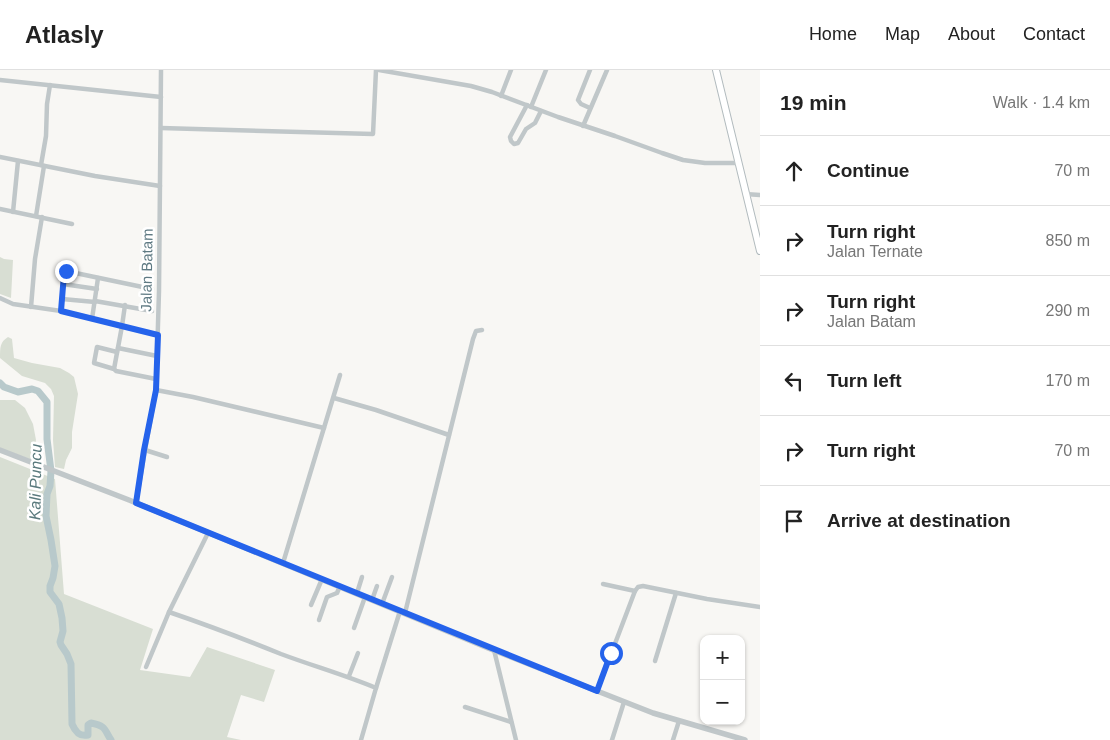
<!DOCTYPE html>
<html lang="en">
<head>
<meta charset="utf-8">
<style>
  :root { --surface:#fff; --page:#f2f2f2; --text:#222; --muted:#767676; --line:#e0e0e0 }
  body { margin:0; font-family:Arial,sans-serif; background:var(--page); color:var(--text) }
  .controls { position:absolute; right:15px; bottom:15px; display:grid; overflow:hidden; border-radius:10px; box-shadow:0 1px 4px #0004 }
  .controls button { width:45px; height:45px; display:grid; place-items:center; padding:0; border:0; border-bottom:1px solid var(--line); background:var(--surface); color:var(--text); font:25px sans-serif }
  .stop { position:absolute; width:15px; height:15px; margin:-11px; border:4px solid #2563eb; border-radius:50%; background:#fff }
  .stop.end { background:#2563eb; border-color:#fff; box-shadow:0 1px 5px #0008 }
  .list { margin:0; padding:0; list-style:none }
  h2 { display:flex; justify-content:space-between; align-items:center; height:65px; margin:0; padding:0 20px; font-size:21px }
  h2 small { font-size:16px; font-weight:400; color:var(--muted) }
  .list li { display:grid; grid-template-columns:32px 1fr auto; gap:15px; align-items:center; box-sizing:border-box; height:70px; padding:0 20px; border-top:1px solid var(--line) }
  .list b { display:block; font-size:19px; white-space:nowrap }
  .list p { margin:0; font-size:16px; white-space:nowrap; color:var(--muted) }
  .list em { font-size:16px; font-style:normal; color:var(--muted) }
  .icon { flex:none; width:28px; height:28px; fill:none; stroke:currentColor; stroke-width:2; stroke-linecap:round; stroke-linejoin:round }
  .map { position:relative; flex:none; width:760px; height:670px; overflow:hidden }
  header { display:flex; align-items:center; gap:30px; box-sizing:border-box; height:70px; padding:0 25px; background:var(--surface); border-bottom:1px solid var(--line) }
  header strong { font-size:24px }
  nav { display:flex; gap:28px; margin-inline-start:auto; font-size:18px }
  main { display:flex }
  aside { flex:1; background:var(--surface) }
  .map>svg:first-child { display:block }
  .green { fill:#d8ded3 }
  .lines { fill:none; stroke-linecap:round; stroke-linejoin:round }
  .river { stroke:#b8c9cb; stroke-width:7 }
  .secondary-casing { stroke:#b2bbbe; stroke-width:8 }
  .minor { stroke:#c0c7c9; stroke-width:4.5 }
  .tertiary { stroke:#c0c7c9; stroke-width:5.5 }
  .secondary { stroke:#fff; stroke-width:6 }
  .route { stroke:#2563eb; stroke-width:6 }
  .labels { text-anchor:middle; stroke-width:5; stroke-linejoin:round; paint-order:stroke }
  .street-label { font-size:15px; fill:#5f7a83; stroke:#fff }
  .water-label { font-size:16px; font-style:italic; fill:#5a7a7d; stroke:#fff }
</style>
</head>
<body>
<header>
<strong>Atlasly</strong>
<nav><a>Home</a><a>Map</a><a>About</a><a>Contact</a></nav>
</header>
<main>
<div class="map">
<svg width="760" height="670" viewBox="0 0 760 670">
  <rect width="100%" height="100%" fill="#f8f7f4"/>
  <g class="green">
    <path d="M0,187L4,189L13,190L11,228L0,224Z"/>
    <path d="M8,267L12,269L14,288L32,293L60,298L69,303L74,307L78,324L72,362V378L66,390L64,399L55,397L53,370L54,326L51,319L45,313L22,306L0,288C0,277 0,272 8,267Z"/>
    <path d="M0,330H15L25,338L33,354L36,370L32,390L0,378Z"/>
    <path d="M0,387L55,409L64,524L153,559L140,600L190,607L207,577L275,600L264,632L241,625L227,667L241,670H0Z"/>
  </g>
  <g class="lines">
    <path class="river" d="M0,313L4,317L18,322L32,319L38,321L47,332V369L51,401L50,416L47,424L46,446L51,470L55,496L53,508L50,516V522L59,534L62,548L63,561L60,572L61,575L67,584L71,594L72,654C75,661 79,667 88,665V655L91,653C106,656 104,659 111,670"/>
    <g class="secondary-casing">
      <path id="secondary" d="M716,0L760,181"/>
    </g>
    <g class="minor">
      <path d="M379,0L471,16L492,22L558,47L615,66L662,83L683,90L705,93H738"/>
      <path d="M590,0L578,30L581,34L590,38"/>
      <path d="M0,10L161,27"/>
      <path d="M501,26L511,0"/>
      <path d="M527,35L510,67L511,71L514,74L518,73L526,59L535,53L541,41"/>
      <path d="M531,37L546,0"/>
      <path d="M583,56L607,0"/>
      <path d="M161,58L373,64L376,0"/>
      <path d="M0,87L95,106L160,116"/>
      <path d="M41,95L46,66L47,34L50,15"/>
      <path d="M745,124L760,125"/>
      <path d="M0,139L72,154"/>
      <path d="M13,142L18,91"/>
      <path d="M36,146L44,96"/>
      <path d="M63,214L97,219"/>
      <path d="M0,228L13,234L61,241L158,265"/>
      <path d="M62,229L95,232"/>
      <path d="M95,231L152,241"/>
      <path d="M31,237L35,189L42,147"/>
      <path d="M61,241L64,204L66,201L152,219"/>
      <path d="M92,249L98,208"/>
      <path d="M118,278L157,286"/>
      <path d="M117,282L97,277L94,293L114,299L116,301L156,309"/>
      <path d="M114,299L122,256L125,235"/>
      <path d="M156,320L193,327L324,358"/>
      <path d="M334,328L376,340L449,365"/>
      <path d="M145,380L167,387"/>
      <path d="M136,433L145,380L156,320L159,221L161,0"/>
      <path d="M283,493L340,305"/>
      <path d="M603,514L635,521"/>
      <path d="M357,523L362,507"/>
      <path d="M372,530L377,516"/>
      <path d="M382,534L392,507"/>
      <path d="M311,535L322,509"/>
      <path d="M169,542C207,555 244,569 281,584C313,596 345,605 376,618L361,670"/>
      <path d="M405,543L473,269L476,261L482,260"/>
      <path d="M319,550L327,527L337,523L340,516"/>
      <path d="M354,558L365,527"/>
      <path d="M494,580L516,670"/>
      <path d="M655,591L676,523"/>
      <path d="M146,597L169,542L208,463"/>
      <path d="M349,606L358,583"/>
      <path d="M376,618L400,541"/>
      <path d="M597,621L635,521L638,517L643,516L707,529L760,537"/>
      <path d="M465,637L511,652"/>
      <path d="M612,670L624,632"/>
      <path d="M673,670L679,651"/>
    </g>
    <path class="tertiary" d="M0,380L129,430L488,578L653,643L745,670"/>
    <use href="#secondary" class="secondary"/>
  </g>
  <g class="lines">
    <path class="route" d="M66,201L64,204L61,241L158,265L156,320L144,380L136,433L597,621L611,583"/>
  </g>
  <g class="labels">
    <g class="street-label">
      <text transform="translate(147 200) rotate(-89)" y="5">Jalan Batam</text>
    </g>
    <g class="water-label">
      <text transform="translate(35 412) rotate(-89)" y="6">Kali Puncu</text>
    </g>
  </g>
</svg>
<div class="controls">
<button>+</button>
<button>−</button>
</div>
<div class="stop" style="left:611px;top:583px"></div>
<div class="stop end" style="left:66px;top:201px"></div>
</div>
<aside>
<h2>19 min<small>Walk · 1.4 km</small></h2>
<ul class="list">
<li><svg class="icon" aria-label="ahead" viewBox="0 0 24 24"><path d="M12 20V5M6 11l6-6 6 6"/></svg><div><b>Continue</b></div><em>70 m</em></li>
<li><svg class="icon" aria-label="right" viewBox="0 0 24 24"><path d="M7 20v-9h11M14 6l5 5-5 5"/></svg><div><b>Turn right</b><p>Jalan Ternate</p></div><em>850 m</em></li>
<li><svg class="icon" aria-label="right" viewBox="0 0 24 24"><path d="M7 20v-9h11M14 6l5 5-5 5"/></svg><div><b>Turn right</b><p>Jalan Batam</p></div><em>290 m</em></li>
<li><svg class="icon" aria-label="left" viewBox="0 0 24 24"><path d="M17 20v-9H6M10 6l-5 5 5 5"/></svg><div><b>Turn left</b></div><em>170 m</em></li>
<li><svg class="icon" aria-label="right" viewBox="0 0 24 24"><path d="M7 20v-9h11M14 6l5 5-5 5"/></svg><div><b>Turn right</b></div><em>70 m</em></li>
<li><svg class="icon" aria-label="arrive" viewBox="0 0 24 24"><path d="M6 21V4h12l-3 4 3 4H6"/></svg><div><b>Arrive at destination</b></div></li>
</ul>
</aside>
</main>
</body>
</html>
